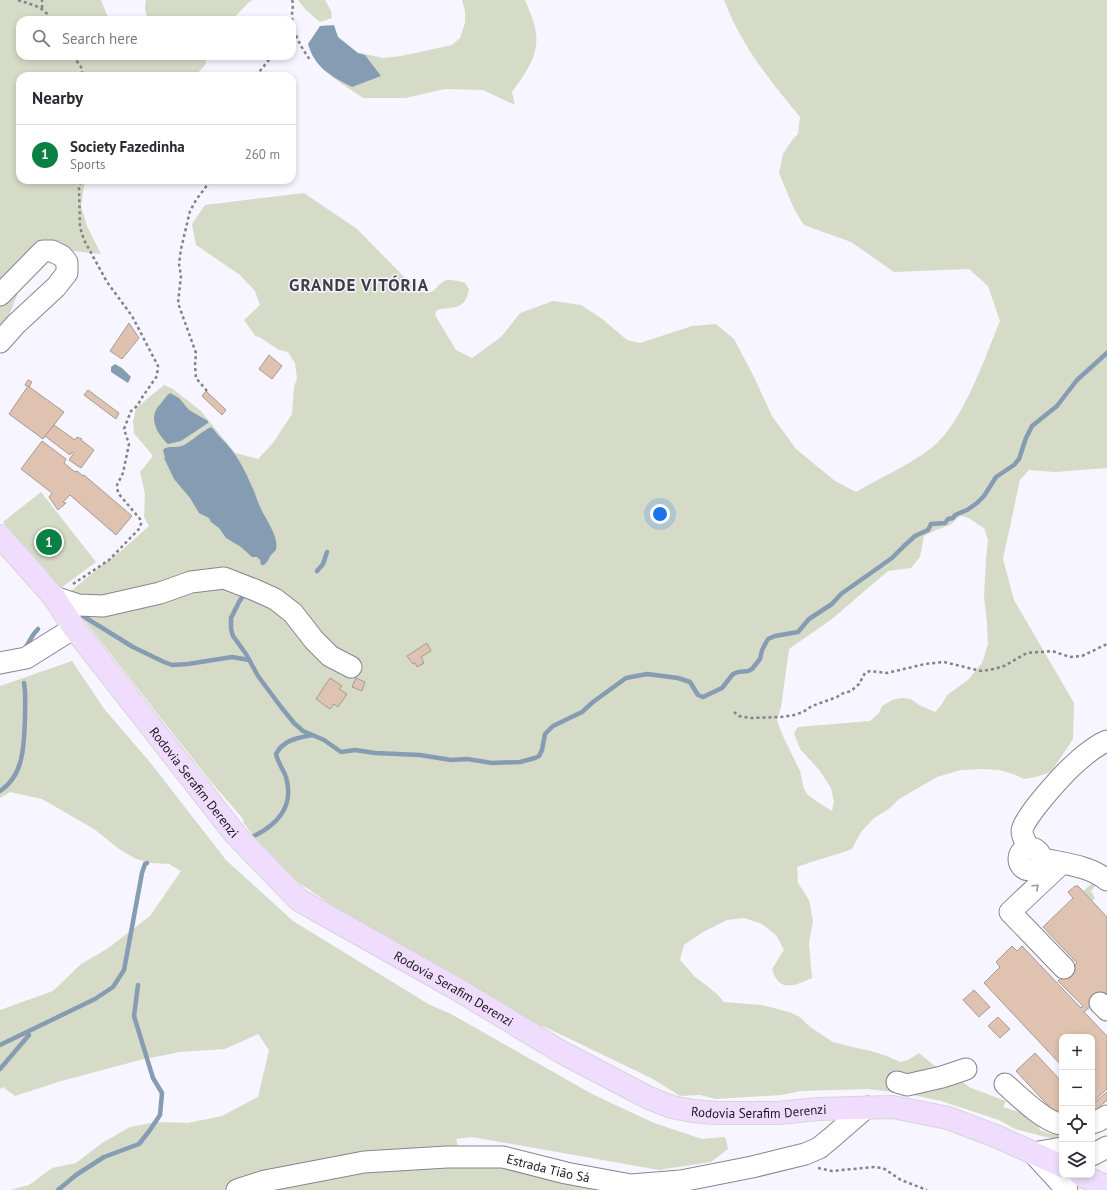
<!DOCTYPE html>
<html lang="en">
<head>
<meta charset="utf-8">
<style>
  :root { --surface:#fff; --page:#f2f2f3; --text:#2b2b33; --muted:#7c7c81; --line:#e1e1e2; --accent:#0b8043 }
  body { margin:0; font-family:"PT Sans",sans-serif; background:var(--page); color:var(--text) }
  .controls { position:absolute; right:12px; bottom:12px; display:grid; overflow:hidden; border-radius:8px; box-shadow:0 2px 6px #0003 }
  .controls button { width:36px; height:36px; display:grid; place-items:center; padding:0; border:0; border-bottom:1px solid var(--line); background:var(--surface); color:var(--text); font:20px sans-serif }
  .you { position:absolute; left:660px; top:514px; width:14px; height:14px; margin:-10px; border:3px solid #fff; border-radius:50%; background:#1a73e8; box-shadow:0 0 0 6px #1a73e833 }
  .badge { display:grid; place-items:center; width:26px; height:26px; border-radius:50%; background:var(--accent); color:#fff; font-size:13px; font-weight:700 }
  .pin { position:absolute; translate:-50% -50%; border:2px solid #fff; box-shadow:0 1px 4px #0006 }
  .list { margin:0; padding:0; list-style:none }
  h2 { display:flex; justify-content:space-between; align-items:center; height:52px; margin:0; padding:0 16px; font-size:17px }
  h2 small { font-size:13px; font-weight:400; color:var(--muted) }
  .list li { display:grid; grid-template-columns:26px 1fr auto; gap:12px; align-items:center; box-sizing:border-box; height:60px; padding:0 16px; border-top:1px solid var(--line) }
  .list b { display:block; font-size:15px; white-space:nowrap }
  .list p { margin:0; font-size:13px; white-space:nowrap; color:var(--muted) }
  .list em { font-size:13px; font-style:normal; color:var(--muted) }
  .icon { flex:none; width:22px; height:22px; fill:none; stroke:currentColor; stroke-width:2; stroke-linecap:round; stroke-linejoin:round }
  .map { position:relative; flex:none; width:1107px; height:1190px; overflow:hidden }
  .search { position:absolute; background:var(--surface); box-shadow:0 2px 6px #0003; left:16px; top:16px; width:280px; height:44px; display:flex; align-items:center; gap:10px; box-sizing:border-box; padding:0 14px; border-radius:12px; color:var(--muted); font-size:15px }
  .panel { position:absolute; background:var(--surface); box-shadow:0 2px 6px #0003; left:16px; top:72px; width:280px; height:112px; border-radius:12px }
  .map>svg:first-child { display:block }
  .green { fill:#d6dbc8; fill-rule:evenodd }
  .water { fill:#869cb3 }
  .lines { fill:none; stroke-linecap:round; stroke-linejoin:round }
  .stream { stroke:#869cb3; stroke-width:4.5 }
  .building { fill:#dfc2af; stroke:#a49b95 }
  .minor-casing { stroke:#87858e; stroke-width:23 }
  .major-casing { stroke:#d5d5d6; stroke-width:24 }
  .path { stroke:#848288; stroke-width:2.5; stroke-dasharray:3 3; stroke-linecap:butt }
  .minor { stroke:#fff; stroke-width:21 }
  .major { stroke:#f0ddfe; stroke-width:22 }
  .oneway { stroke:#979798 }
  .labels { text-anchor:middle; stroke-width:3; stroke-linejoin:round; paint-order:stroke }
  .street-label { font-size:13px; fill:#18171a; stroke:#f7f5ff }
  .district-label { font-size:17px; font-weight:bold; letter-spacing:1px; fill:#3e3c44; stroke:#f7f5ff }
</style>
</head>
<body>
<div class="map">
<svg width="1107" height="1190" viewBox="0 0 1107 1190">
  <rect width="100%" height="100%" fill="#f7f5ff"/>
  <g class="green">
    <path d="M0,0H101L109,20H20V56H205L206,64L195,76H20V180H85L81,206L87,226L101,254L74,251L47,256L25,276L7,320L0,333Z"/>
    <path d="M146,0H253L248,3L232,20H148L145,9Z"/>
    <path d="M298,0H325L331,11L332,18L320,22L305,9Z"/>
    <path d="M462,0H525C529,10 535,22 536,33C539,56 525,74 512,92L515,105L483,90L445,89L405,98H363L332,77L330,55L360,53L383,58L401,56L452,45L460,38L465,23V11Z"/>
    <path d="M724,0H1107V468L1055,472L1029,470L1020,480L1003,559L1014,600L1074,703L1073,739L1051,772L1036,777L1024,779L1013,774L999,770L983,769L961,770L937,777L899,799L890,808L874,818L861,832L852,849C834,856 815,860 797,867L798,883L809,900L813,921L809,943L812,978C794,986 779,993 772,969L784,950L776,935L762,924L744,918L727,920L703,932L684,945L680,960L694,976L717,994L724,1002L762,1005L789,1012L800,1017L810,1027L833,1042L848,1046L871,1051L887,1056L900,1062L908,1060L919,1053L936,1067L947,1071L971,1088L1006,1101L1003,1107C1016,1111 1037,1116 1040,1130L1050,1134L1062,1135V1138H1050L1015,1129L999,1120L941,1101L903,1093L868,1089L801,1091L781,1095L716,1099L700,1095L680,1096L653,1079L543,1026L541,1030L349,917L279,869L243,822L244,820L211,782L65,596L103,564L121,551L149,526L144,517L145,494L140,472L153,456L134,433L133,421L136,408L164,385L173,389L201,411L235,453L258,459L273,443L292,414L294,387L297,378L295,363L288,352L279,350L258,336L256,337L244,320L260,305L255,291L240,275L196,245L192,224L205,205L304,193L357,229L416,289C436,300 434,284 447,280C450,279 462,282 465,283L469,289C465,311 454,306 437,310L435,315L456,350L472,358L501,337L520,313L553,301L581,305L601,318L627,340L640,343L692,326L716,324L734,339L753,375L772,416L796,449L835,481L856,492C880,478 907,466 930,449C962,426 985,357 1000,321L988,286L969,269L894,272L851,242L804,225L794,209L779,173L783,154L793,139L798,134L800,117C769,79 742,47 724,0ZM960,516C972,517 974,523 984,528L988,540L986,558L984,597L987,624L988,644L982,663L968,680L947,695L942,704L935,712L919,705L911,699L902,698L892,700L882,706L879,713L870,721L798,727L794,733L800,749L820,771L831,788L834,802L832,811L819,803L808,795L804,789L800,771L782,734L777,720L781,707L789,649L832,619L888,571L911,568L920,557L924,536L936,530L950,525Z"/>
    <path d="M41,492L96,562L57,591L3,522Z"/>
    <path d="M72,661L105,710L149,761L226,860L293,921L430,1005L451,1014L592,1094L654,1123L702,1139L724,1137L726,1139L728,1149L711,1162L659,1170L472,1137L456,1139L462,1161L613,1189L684,1190H10L29,1185L52,1168L76,1163L102,1143L130,1127L156,1122L188,1123L222,1116L258,1097L269,1050L258,1034L225,1049L180,1052L140,1060L58,1082L15,1096L3,1087L0,1089V1010L53,991L81,964L107,949L150,916L181,871L169,864L151,863L136,859L119,849L94,829L42,799L10,792L0,798V686Z"/>
    <path d="M1096,880L1098,883L1091,891L1095,898L1092,901L1083,891Z"/>
  </g>
  <g class="water">
    <path d="M334,25L338,37L358,53L365,55L381,76L352,87C331,76 315,68 308,44L320,26Z"/>
    <path d="M115,364L122,368L131,377L128,383L111,372V367Z"/>
    <path d="M170,393L179,398L189,410L208,421V423L181,441L168,444C159,436 150,421 156,410C157,407 160,405 162,402C165,398 167,395 170,393Z"/>
    <path d="M211,427C215,430 217,435 221,438C236,452 245,470 253,489C256,495 258,503 261,509C267,522 279,536 276,550L271,555L267,562L264,565H261L260,560L257,557H252L241,547L226,538L219,528L211,522L209,518L199,513L190,498L174,479L165,460L164,459L165,458L163,450L165,448C171,446 178,448 184,445C193,440 201,432 211,427Z"/>
  </g>
  <g class="lines">
    <g class="stream">
      <path d="M317,571L323,564L327,552"/>
      <path d="M246,591L239,602L231,618V629L233,636L246,654L258,676L281,707L294,723L303,731L324,740L341,752L355,750L375,753L420,755L451,760L467,759L492,763L520,762L535,758L539,756L542,750L545,734L553,726L582,712L593,702L626,678L647,674L678,678L690,682L698,695L703,697L722,688L733,674L738,672L748,671L752,669L760,659L762,650L768,639L775,636L798,632L809,619L832,604L841,594L892,558L904,546L915,536L928,530L931,524L945,523L948,519L953,518L955,515L967,510L977,503L984,496L996,477L1014,465L1019,459L1026,438L1032,426L1057,406L1077,380L1107,353"/>
      <path d="M78,613L133,647L164,662L172,665L188,664L232,657L249,660"/>
      <path d="M26,647L33,635L38,629"/>
      <path d="M0,791C25,775 24,742 25,717C25,705 26,694 24,683"/>
      <path d="M250,838C276,826 295,808 286,777C283,769 278,763 276,754C283,740 297,738 312,735"/>
      <path d="M0,1045L95,999L113,987L124,970L142,873L145,864L147,863"/>
      <path d="M0,1069L29,1035"/>
      <path d="M58,1190L76,1175L104,1157L139,1144L150,1130L160,1115L162,1093L153,1078L134,1016L138,985"/>
    </g>
  </g>
  <g class="building">
    <path d="M129,323L139,338L122,359L110,351Z"/>
    <path d="M269,355L282,366L272,379L259,369Z"/>
    <path d="M28,380L32,382L29,387L25,385Z"/>
    <path d="M28,386L64,412L43,439L9,414Z"/>
    <path d="M88,390L119,413L116,419L84,395Z"/>
    <path d="M206,391L226,410L222,415L202,396Z"/>
    <path d="M54,425L75,440L77,437L82,439L81,440L94,450L81,468L69,460L74,453L72,452L70,455L45,436Z"/>
    <path d="M42,441L66,459L64,463L75,472L77,471L83,476L84,475L132,516L116,535L70,495L63,502L66,503L58,510L49,497L52,493L21,469Z"/>
    <path d="M427,643L431,651L421,657L424,663L417,667L415,663L413,664L407,656Z"/>
    <path d="M330,678L342,686L339,689L347,694L338,707L334,704L330,709L316,699Z"/>
    <path d="M356,678L365,682L362,691L352,687Z"/>
    <path d="M1075,886H1078L1107,917V994L1106,993L1084,1012L1107,1036V1089L1095,1100L1092,1097V1037H1062V1066L984,983L1000,967L996,962L1012,946L1017,951L1022,946L1081,1008L1083,1006L1058,981L1077,963L1043,927L1073,898L1068,892Z"/>
    <path d="M974,990L990,1007L979,1017L963,1000Z"/>
    <path d="M998,1017L1010,1029L1000,1038L988,1026Z"/>
    <path d="M1035,1053L1062,1082V1107L1055,1113L1016,1071Z"/>
    <path d="M1107,1092V1100L1094,1112L1092,1109V1099L1095,1102Z"/>
  </g>
  <g class="lines">
    <g class="minor-casing">
      <g id="minor">
        <path d="M0,295L43,251H52L62,256L67,262V273L56,287L16,324L0,342"/>
        <path d="M54,597L78,605L103,606L160,593L191,582L224,578L255,590L275,599L293,613L314,640L330,656L351,667"/>
        <path d="M0,663L26,658L74,628"/>
        <circle cx="1030" cy="859" r="11"/>
        <path d="M1029,848C1026,843 1022,837 1022,831C1023,817 1067,770 1079,760C1087,753 1097,745 1107,741"/>
        <path d="M1048,860C1068,864 1091,867 1107,880"/>
        <path d="M1062,863L1010,912L1064,968"/>
        <path d="M1100,1003L1107,1010"/>
        <path d="M897,1082L907,1085L942,1077L966,1069"/>
        <path d="M1005,1084C1017,1095 1047,1124 1062,1124"/>
        <path d="M1092,1123L1098,1121L1107,1116"/>
        <path d="M1062,1148L1033,1153L1067,1190"/>
        <path d="M1092,1155L1107,1147"/>
        <path id="s1" d="M237,1190L265,1181L364,1162L447,1157H503L566,1173L631,1185L681,1181L752,1167L805,1154L819,1148L830,1139L867,1107"/>
      </g>
    </g>
    <g class="major-casing">
      <g id="major">
        <path id="s2" d="M0,536L54,597L74,628L235,834L299,900L455,988L563,1053L649,1098L672,1107L693,1111L716,1113H778L819,1109L893,1107L948,1118L998,1137L1062,1166"/>
        <path d="M1081,1175L1107,1187"/>
      </g>
    </g>
    <g class="path">
      <path d="M18,0C32,5 44,6 51,20"/>
      <path d="M292,0C294,5 292,10 292,16C293,33 301,48 311,61"/>
      <path d="M42,8V0"/>
      <path d="M73,56L81,67L83,76"/>
      <path d="M256,76L272,56"/>
      <path d="M207,391L196,378L195,365L196,353L178,303L181,276L179,264L181,249L190,211L196,200L211,180"/>
      <path d="M73,584L109,560L140,528L141,523L140,519L118,493L117,485L123,473L129,444L124,429L131,411L137,406L143,396L157,376L158,366L132,316L107,282L84,240L80,227L79,188L81,180"/>
      <path d="M734,712L739,716L751,718L781,717L794,715L803,712L812,706L837,697L841,694L851,691L859,684L865,673L870,671L887,673L925,664L944,662L981,671L994,669L1004,666L1027,653L1052,651L1070,657L1082,656L1107,644"/>
      <path d="M818,1168L832,1171L874,1167L883,1168L901,1180L927,1190"/>
    </g>
    <use href="#minor" class="minor"/>
    <use href="#major" class="major"/>
  </g>
  <defs><path id="oneway-chevron" d="M-2-3.5L2.5 0L-2 3.5" fill="none" stroke-width="1.6" stroke-linecap="round" stroke-linejoin="round"/></defs>
  <use class="oneway" href="#oneway-chevron" transform="translate(1036 887) rotate(-43)"/>
  <g class="labels">
    <g class="street-label">
      <text dy="5" stroke="none"><textPath href="#s2" startOffset="314">Rodovia Serafim Derenzi</textPath></text>
      <text dy="5" stroke="none"><textPath href="#s2" startOffset="650">Rodovia Serafim Derenzi</textPath></text>
      <text dy="5" stroke="none"><textPath href="#s2" startOffset="986">Rodovia Serafim Derenzi</textPath></text>
      <text dy="5" stroke="none"><textPath href="#s1" startOffset="316">Estrada Tião Sá</textPath></text>
    </g>
    <g class="district-label">
      <text x="359" y="291">GRANDE VITÓRIA</text>
    </g>
  </g>
</svg>
<div class="controls">
<button>+</button>
<button>−</button>
<button><svg class="icon" aria-label="locate" viewBox="0 0 24 24"><circle cx="12" cy="12" r="6"/><path d="M12 2v4M12 18v4M2 12h4M18 12h4"/></svg></button>
<button><svg class="icon" aria-label="layers" viewBox="0 0 24 24"><path d="M12 4l9 5-9 5-9-5zM3 14l9 5 9-5"/></svg></button>
</div>
<div class="you"></div>
<div class="pin badge" style="left:49px;top:542px">1</div>
<div class="search"><svg class="icon" aria-label="search" viewBox="0 0 24 24"><circle cx="10" cy="10" r="6"/><path d="M15 15l6 6"/></svg>Search here</div>
<section class="panel">
<h2>Nearby<small></small></h2>
<ul class="list">
<li><span class="badge">1</span><div><b>Society Fazedinha</b><p>Sports</p></div><em>260 m</em></li>
</ul>
</section>
</div>
</body>
</html>
